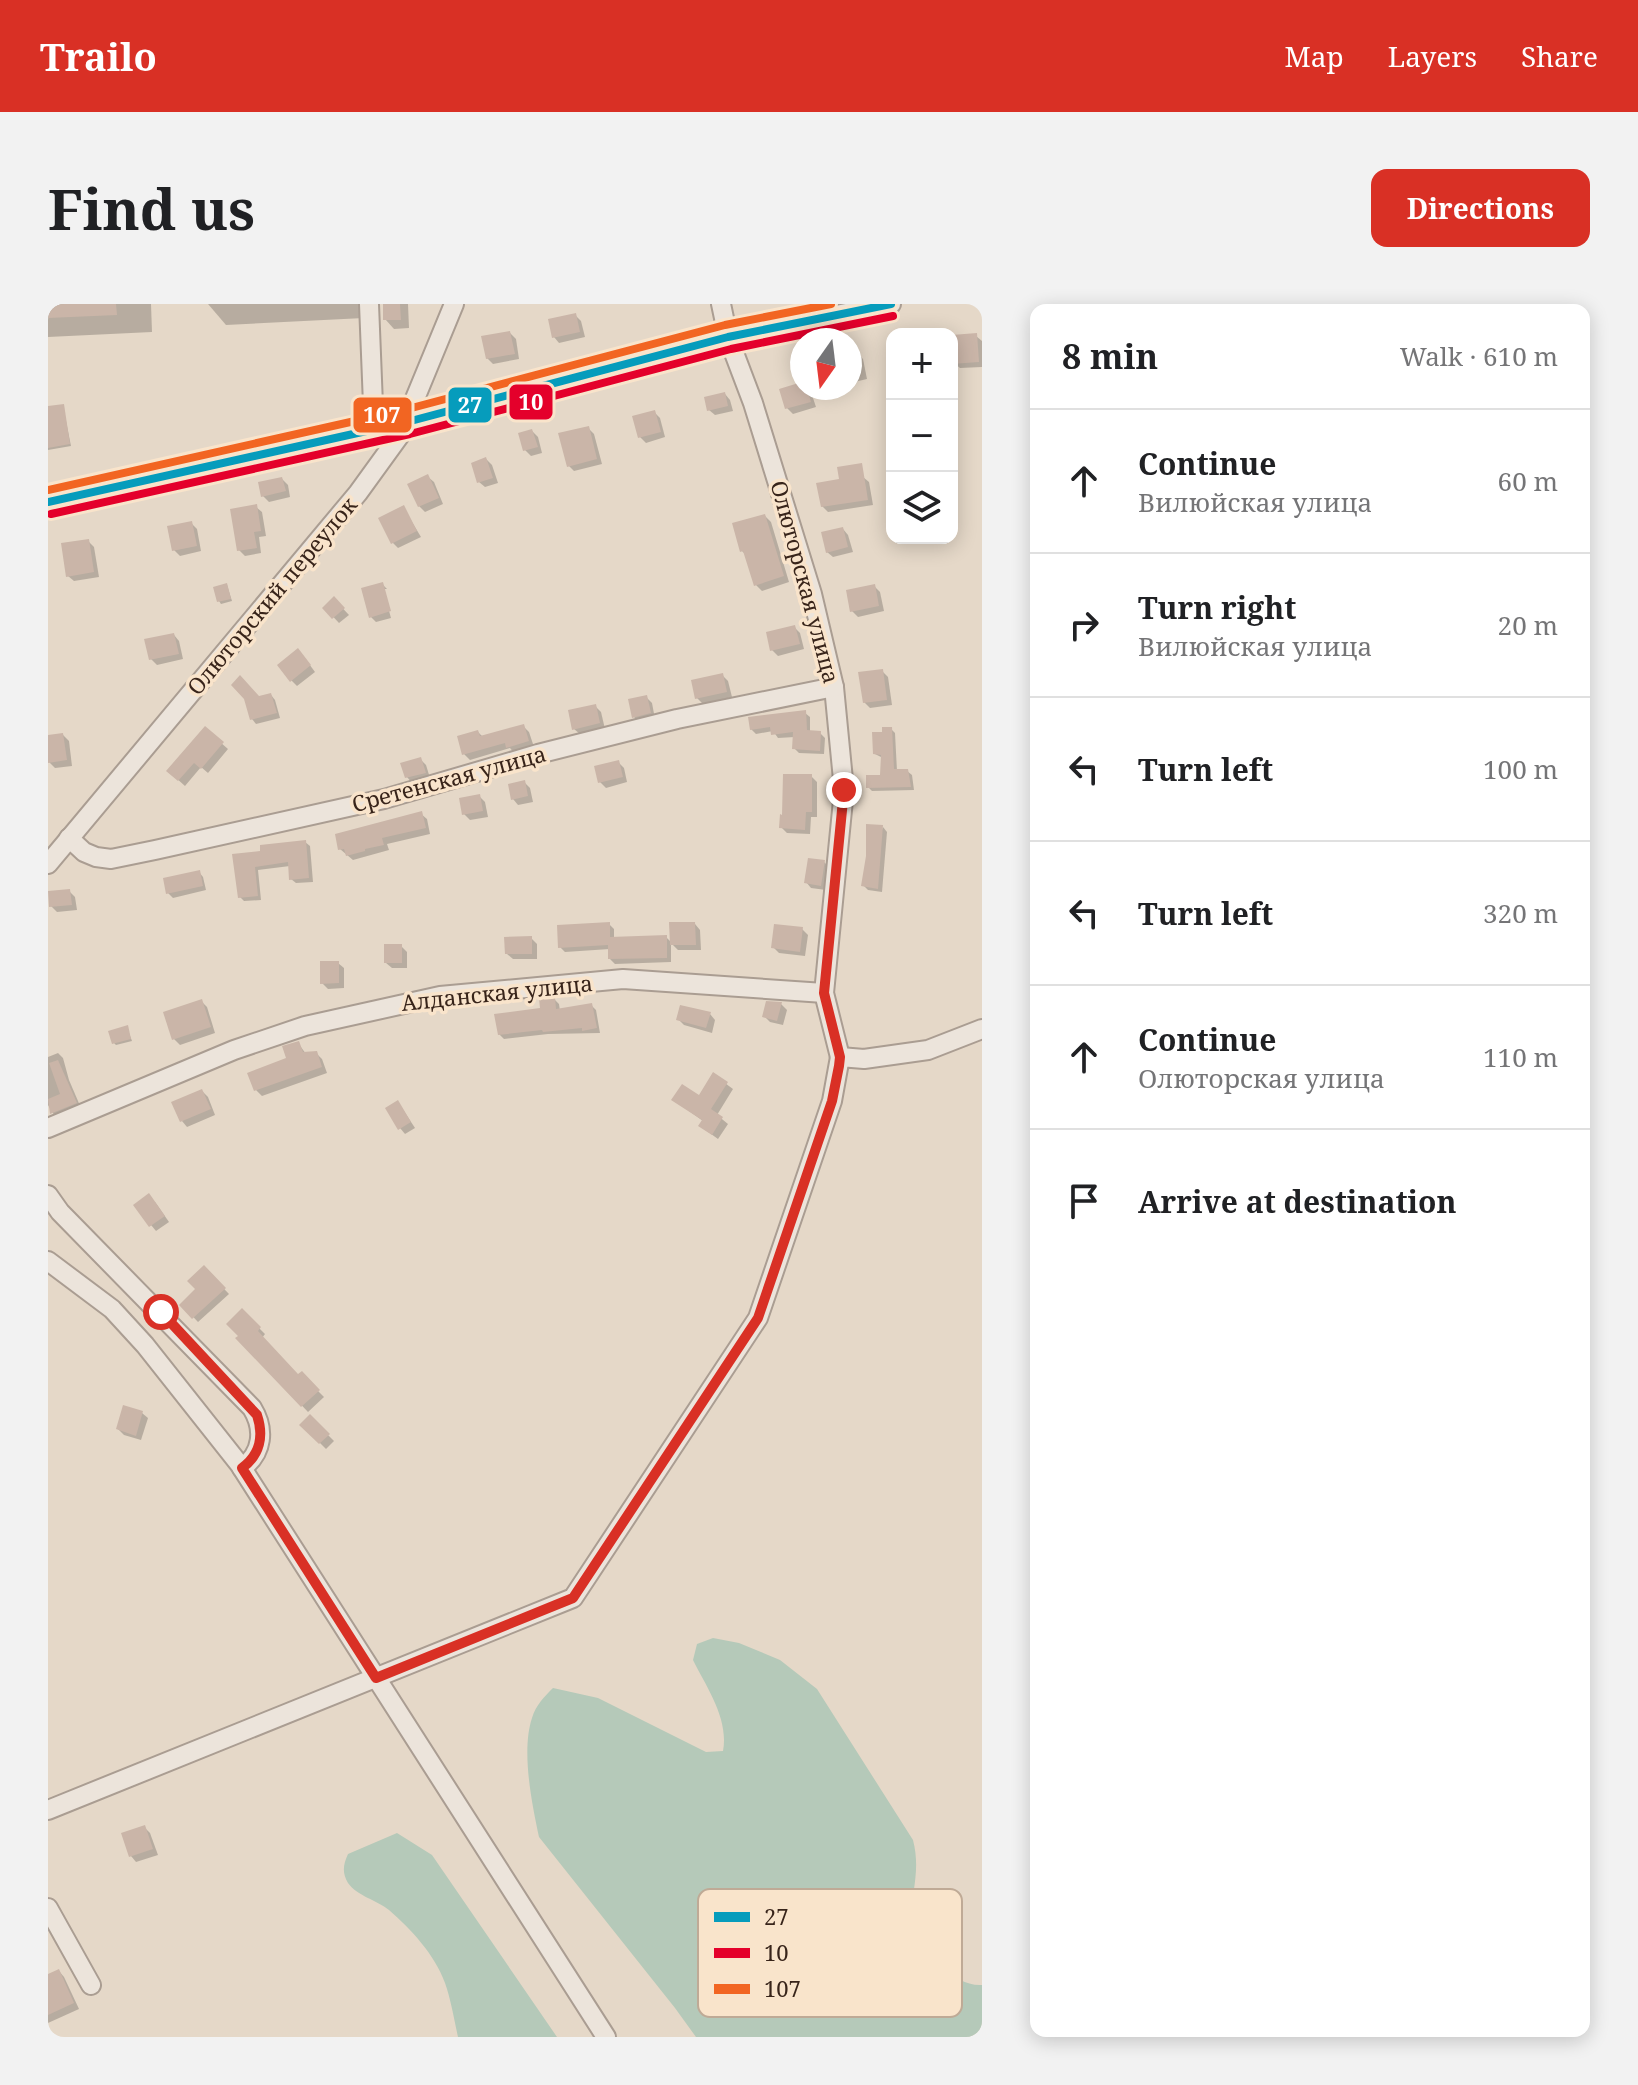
<!DOCTYPE html>
<html lang="en">
<head>
<meta charset="utf-8">
<style>
  :root { --surface:#fff; --page:#f2f2f2; --text:#202124; --muted:#757577; --line:#e0e0e0; --accent:#d93025 }
  body { margin:0; font-family:"Noto Serif",serif; background:var(--page); color:var(--text) }
  .controls { position:absolute; right:24px; top:24px; display:grid; overflow:hidden; border-radius:16px; box-shadow:0 4px 20px #0003 }
  .controls button { width:72px; height:72px; display:grid; place-items:center; padding:0; border:0; border-bottom:2px solid var(--line); background:var(--surface); color:var(--text); font:40px sans-serif }
  .compass { position:absolute; left:742px; top:24px; width:72px; height:72px; border-radius:50%; background:var(--surface); box-shadow:0 4px 20px #0003; rotate:194deg }
  .stop { position:absolute; width:24px; height:24px; margin:-18px; border:6px solid #d93025; border-radius:50%; background:#fff }
  .stop.end { background:#d93025; border-color:#fff; box-shadow:0 2px 8px #0008 }
  .list { margin:0; padding:0; list-style:none }
  h2 { display:flex; justify-content:space-between; align-items:center; height:104px; margin:0; padding:0 32px; font-size:34px }
  h2 small { font-size:26px; font-weight:400; color:var(--muted) }
  .list li { display:grid; grid-template-columns:52px 1fr auto; gap:24px; align-items:center; box-sizing:border-box; height:144px; padding:0 32px; border-top:2px solid var(--line) }
  .list b { display:block; font-size:30px; white-space:nowrap }
  .list p { margin:0; font-size:26px; white-space:nowrap; color:var(--muted) }
  .list em { font-size:26px; font-style:normal; color:var(--muted) }
  .icon { flex:none; width:44px; height:44px; fill:none; stroke:currentColor; stroke-width:2; stroke-linecap:round; stroke-linejoin:round }
  .map { position:relative; flex:none; width:934px; height:1733px; overflow:hidden; border-radius:16px }
  header { display:flex; align-items:center; gap:48px; box-sizing:border-box; height:112px; padding:0 40px; background:var(--accent); color:#fff }
  header strong { font-size:38px }
  nav { display:flex; gap:44px; margin-inline-start:auto; font-size:28px }
  .intro { display:flex; align-items:center; justify-content:space-between; box-sizing:border-box; height:192px; padding:0 48px }
  h1 { margin:0; font-size:56px }
  .button { padding:20px 36px; border-radius:16px; background:var(--accent); color:#fff; font-size:28px; font-weight:700 }
  main { display:flex; gap:48px; padding:0 48px }
  aside { flex:1; background:var(--surface); border-radius:16px; box-shadow:0 4px 20px #0003 }
  .map>svg:first-child { display:block }
  .water { fill:#b5c9b9 }
  .shadow { fill:#0003 }
  .building { fill:#cab5a8 }
  .lines { fill:none; stroke-linecap:round; stroke-linejoin:round }
  .minor-casing { stroke:#aa9d92; stroke-width:22 }
  .minor { stroke:#ece4db; stroke-width:18 }
  .bus-1-casing { stroke:#f9e4cb; stroke-width:14 }
  .bus-2-casing { stroke:#f9e4cb; stroke-width:14 }
  .bus-3-casing { stroke:#f9e4cb; stroke-width:14 }
  .bus-1 { stroke:#069cbc; stroke-width:8 }
  .bus-2 { stroke:#e4002b; stroke-width:8 }
  .bus-3 { stroke:#f26522; stroke-width:8 }
  .route { stroke:#d93025; stroke-width:10 }
  .labels { text-anchor:middle; stroke-width:7; stroke-linejoin:round; paint-order:stroke }
  .street-label { font-size:22px; fill:#38241a; stroke:#f9e4cb }
  .key { fill:#f9e4cb; stroke:#bfaa96; stroke-width:2 }
  .key-label { font-size:22px; fill:#38241a }
  .line-badge { stroke:#f9e4cb; stroke-width:3 }
  .badge-label { font-size:22px; text-anchor:middle; font-weight:bold; fill:#fff }
</style>
</head>
<body>
<header>
<strong>Trailo</strong>
<nav><a>Map</a><a>Layers</a><a>Share</a></nav>
</header>
<div class="intro"><h1>Find us</h1><a class="button">Directions</a></div>
<main>
<div class="map">
<svg width="934" height="1733" viewBox="0 0 934 1733">
  <rect width="100%" height="100%" fill="#e5d8c8"/>
  <g class="water">
    <path d="M665,1334L691,1339L732,1356L769,1385L865,1536C879,1590 838,1617 895,1664C906,1673 919,1682 934,1681V1733H648L627,1704L491,1533C484,1500 473,1447 484,1414C488,1401 496,1393 505,1384L550,1394L658,1448L675,1447C681,1415 659,1384 645,1356L649,1340Z"/>
    <path d="M349,1529L384,1551L509,1733H410C406,1715 403,1696 397,1679C387,1651 363,1625 341,1606C329,1596 309,1592 300,1579C294,1569 295,1561 300,1550Z"/>
  </g>
  <g class="shadow">
    <path d="M0,0H103L104,28L0,33Z"/>
    <path d="M160,0H315L316,14L178,21Z"/>
    <path d="M337,0H360L361,24L346,25L337,15Z"/>
    <path d="M527,11L533,17L537,33L511,39L506,33Z"/>
    <path d="M462,29L468,35L471,55L445,60L439,54Z"/>
    <path d="M928,32L934,37V63L912,64L906,59Z"/>
    <path d="M809,49L815,55L819,75L802,79V51Z"/>
    <path d="M754,80V84L762,85L768,103L745,110L739,104Z"/>
    <path d="M677,90L682,96L685,107L667,111L661,106Z"/>
    <path d="M15,102L23,142L0,146V104Z"/>
    <path d="M606,108L612,114L617,133L598,139L592,133Z"/>
    <path d="M540,124L546,130L554,160L526,167L521,162Z"/>
    <path d="M484,127L490,133L494,149L483,152L477,146Z"/>
    <path d="M438,155L444,161L450,179L437,183L431,178Z"/>
    <path d="M380,173L386,178L395,200L377,208L371,202Z"/>
    <path d="M815,173L821,178L825,201L780,208L774,202Z"/>
    <path d="M234,175L240,181L242,193L221,198L215,192Z"/>
    <path d="M208,203L214,208L218,232L211,233L213,249L197,252L191,246Z"/>
    <path d="M355,203L373,233L350,244L344,238Z"/>
    <path d="M717,212L723,218L741,278L714,287L708,281L698,251L693,246Z"/>
    <path d="M143,219L149,225L153,247L132,252L126,246Z"/>
    <path d="M795,225L800,231L805,248L785,253L779,248Z"/>
    <path d="M40,237L46,243L51,273L26,277L20,272Z"/>
    <path d="M179,281L184,297L173,300L171,297Z"/>
    <path d="M335,281L339,285H335L343,314L328,318L323,313Z"/>
    <path d="M826,282L832,288L836,307L810,313L804,307Z"/>
    <path d="M286,295L301,311L291,319L277,304Z"/>
    <path d="M746,323L752,329L756,345L730,352L724,346Z"/>
    <path d="M126,331L131,337L135,355L109,361L103,355Z"/>
    <path d="M256,353L267,368L249,382L243,376Z"/>
    <path d="M834,367L840,373L844,401L822,404L816,398Z"/>
    <path d="M674,371L680,377L684,393L655,400L649,394Z"/>
    <path d="M223,391L227,396L232,414L208,420L204,415L211,394Z"/>
    <path d="M598,393L604,399L607,415L592,419L586,413Z"/>
    <path d="M547,402L553,408L557,425L532,430L526,425Z"/>
    <path d="M757,409L762,413V429H772L777,434L776,450L751,449L746,444L747,433L730,434L725,427L708,430L703,425Z"/>
    <path d="M475,422L481,428L486,443L466,449L462,444L422,456L416,450L430,428L435,433Z"/>
    <path d="M157,425L180,445L160,469L153,463L137,482L127,473Z"/>
    <path d="M843,425L847,429L849,467H859L864,471L866,486L824,487L820,483L834,473L835,454L827,450L836,430Z"/>
    <path d="M15,431L21,437L24,462L7,464L1,458L0,433Z"/>
    <path d="M372,455L378,461L382,474L364,479L359,473Z"/>
    <path d="M570,458L576,464L579,478L558,484L552,478Z"/>
    <path d="M763,472L769,478V513H763L762,530L739,529L733,523Z"/>
    <path d="M476,478L482,484L485,498L470,501L465,495Z"/>
    <path d="M431,492L437,498L440,513L422,516L416,510Z"/>
    <path d="M373,510L379,515L382,530L339,540L341,546L305,556L292,545Z"/>
    <path d="M835,523L839,528L834,588L820,586L815,581Z"/>
    <path d="M257,538L262,542L265,578L248,579L243,575L242,562L210,566L213,596L196,597L192,593L186,552L215,549Z"/>
    <path d="M776,558L781,563L778,586L763,584L758,578Z"/>
    <path d="M151,568L155,573L158,586L125,594L120,589Z"/>
    <path d="M21,587L27,593L29,606L9,608L3,602Z"/>
    <path d="M561,620L566,625V635L618,633L624,639L647,620L652,626L653,646H630L623,639V658L567,660L562,655V645L517,648L512,643Z"/>
    <path d="M754,625L760,631L757,652L731,649L726,644Z"/>
    <path d="M483,634L489,640V655H465L459,650Z"/>
    <path d="M353,642L359,648V664H344L338,659Z"/>
    <path d="M290,659L296,664V684L280,685L274,679Z"/>
    <path d="M506,695L511,700L512,707L543,701L548,706L552,729L500,730L456,735L451,730L494,706Z"/>
    <path d="M153,697L159,703L167,729L132,741L126,735Z"/>
    <path d="M733,700L739,706L735,721L722,718L716,712Z"/>
    <path d="M662,710L667,716L664,729L636,721L630,715Z"/>
    <path d="M79,724L84,737L68,741L66,739Z"/>
    <path d="M250,739L258,750L268,749L274,755L279,769L214,792L208,786L241,755Z"/>
    <path d="M10,749L15,754L21,776L33,804L8,814L0,801V753Z"/>
    <path d="M666,771L685,785L669,811L680,820L670,835L652,822L655,817L626,796L652,793Z"/>
    <path d="M154,787L160,793L167,811L139,823L134,817Z"/>
    <path d="M350,798L367,824L357,830L352,824Z"/>
    <path d="M107,898L121,918L108,927L103,921Z"/>
    <path d="M156,964L181,990L150,1018L134,1001L150,985Z"/>
    <path d="M194,1007L217,1030L214,1034L250,1073L253,1070L276,1093L260,1108L190,1034Z"/>
    <path d="M94,1109L100,1114L93,1136L76,1131L70,1125Z"/>
    <path d="M262,1113L286,1137L278,1145L254,1121Z"/>
    <path d="M96,1523L102,1529L110,1551L88,1558L83,1552Z"/>
    <path d="M11,1667L16,1673L31,1705L0,1719V1672Z"/>
  </g>
  <g class="building">
    <path d="M0,0H68L69,11L0,14Z"/>
    <path d="M335,0H352L353,16H335Z"/>
    <path d="M528,9L532,28L504,34L500,15Z"/>
    <path d="M462,27L467,50L438,55L433,32Z"/>
    <path d="M929,29L931,58L904,60V31Z"/>
    <path d="M754,78V84H759L763,98L737,105L731,85Z"/>
    <path d="M677,88L680,102L659,107L656,93Z"/>
    <path d="M16,100L22,140L0,144V102Z"/>
    <path d="M607,106L613,128L590,134L584,112Z"/>
    <path d="M541,122L549,155L519,163L510,129Z"/>
    <path d="M484,125L490,143L475,147L470,129Z"/>
    <path d="M438,153L445,174L429,179L423,159Z"/>
    <path d="M814,159L820,196L773,203L768,179L791,175L789,163Z"/>
    <path d="M380,170L391,194L370,203L359,180Z"/>
    <path d="M234,173L238,187L213,193L210,178Z"/>
    <path d="M209,200L213,227L206,228L209,244L189,247L182,205Z"/>
    <path d="M356,201L369,227L343,240L330,214Z"/>
    <path d="M717,210L736,272L706,282L695,247L692,248L684,219Z"/>
    <path d="M144,217L149,242L124,247L119,222Z"/>
    <path d="M795,223L800,243L778,249L773,228Z"/>
    <path d="M41,235L46,268L18,273L13,239Z"/>
    <path d="M335,278L343,307L321,314L313,284Z"/>
    <path d="M179,279L183,295L169,298L165,283Z"/>
    <path d="M827,280L831,302L802,308L798,286Z"/>
    <path d="M286,292L297,304L284,315L274,304Z"/>
    <path d="M747,321L752,340L722,347L718,328Z"/>
    <path d="M126,329L131,350L101,356L96,335Z"/>
    <path d="M250,344L263,361L242,378L229,361Z"/>
    <path d="M835,365L839,396L815,399L810,368Z"/>
    <path d="M675,369L679,388L647,395L643,376Z"/>
    <path d="M192,371L211,392L223,389L229,409L202,416L196,395L183,381Z"/>
    <path d="M599,391L603,409L584,414L580,395Z"/>
    <path d="M548,400L552,419L524,426L520,406Z"/>
    <path d="M758,406L759,426L773,427L772,447L744,445L745,428L723,431L722,423L702,426L700,413Z"/>
    <path d="M476,420L481,437L458,444L457,439L414,451L409,432L430,426L432,432Z"/>
    <path d="M157,422L176,438L153,465L146,459L130,477L118,467Z"/>
    <path d="M834,423H844L846,465H860L863,483L818,484V471H832L833,451L825,450L824,428H834Z"/>
    <path d="M15,429L19,456L0,459V431Z"/>
    <path d="M373,453L378,469L357,474L352,459Z"/>
    <path d="M571,456L575,473L550,479L546,462Z"/>
    <path d="M735,470H764V508H758L757,526L731,524L732,510L734,511Z"/>
    <path d="M477,476L480,492L463,496L460,480Z"/>
    <path d="M432,490L435,507L414,511L411,494Z"/>
    <path d="M374,507L378,524L334,534L336,541L317,545V547L298,552L296,545L290,546L287,530Z"/>
    <path d="M818,520L835,521L830,585L813,582L818,552Z"/>
    <path d="M258,536L261,574L241,576L240,558L207,563L210,592L190,594L184,550L212,547V541Z"/>
    <path d="M760,554L777,556L773,582L756,579Z"/>
    <path d="M152,566L155,582L118,590L115,574Z"/>
    <path d="M22,585L24,601L1,603L0,587Z"/>
    <path d="M562,618V633L619,631V654L560,655V641L510,644L509,621Z"/>
    <path d="M621,618H647L648,641H622Z"/>
    <path d="M726,620L755,623L752,648L723,644Z"/>
    <path d="M484,632V650H457L456,633Z"/>
    <rect x="336" y="640" width="18" height="19"/>
    <path d="M272,657H291V679L272,680Z"/>
    <path d="M507,693L508,705L544,699L549,724L534,727V724L495,728L494,726L450,731L446,710L492,704L491,695Z"/>
    <path d="M154,695L163,723L124,736L115,708Z"/>
    <path d="M718,697L734,698L729,717L714,713Z"/>
    <path d="M632,701L663,708L658,724L628,716Z"/>
    <path d="M80,721L83,735L64,740L60,727Z"/>
    <path d="M251,737L255,748L269,747L274,763L206,787L199,769L238,754L234,742Z"/>
    <path d="M10,756L29,799L2,810L0,795L12,790L1,759Z"/>
    <path d="M665,768L680,778L663,805L675,813L664,831L650,822L654,816L623,796L634,780L651,791Z"/>
    <path d="M154,785L163,805L132,818L123,798Z"/>
    <path d="M350,796L363,818L350,826L337,804Z"/>
    <path d="M101,889L117,912L101,923L85,901Z"/>
    <path d="M156,961L178,984L144,1015L131,1001L147,985L139,977Z"/>
    <path d="M194,1004L213,1023L210,1027L250,1070L254,1067L272,1086L253,1103L187,1034L190,1032L178,1020Z"/>
    <path d="M75,1101L95,1107L88,1132L68,1125Z"/>
    <path d="M262,1110L282,1130L271,1140L251,1121Z"/>
    <path d="M97,1521L105,1545L81,1553L73,1529Z"/>
    <path d="M11,1665L26,1699L0,1711V1670Z"/>
  </g>
  <g class="lines">
    <g class="minor-casing">
      <g id="minor">
        <path d="M321,0L326,126"/>
        <path d="M673,0L680,33L705,99L764,290L786,383L796,486L776,689L792,753"/>
        <path d="M0,198L359,118L680,33L843,0"/>
        <path d="M21,534L36,548L48,553L63,555L107,546L336,495L490,450L629,415L786,383"/>
        <path d="M0,560L310,189L352,131L406,0"/>
        <path d="M0,824L186,746L257,722L392,692L575,675L776,689"/>
        <path d="M0,891L12,908L204,1104C217,1125 215,1149 194,1164"/>
        <path d="M0,957L64,1005L97,1041L192,1161L558,1733"/>
        <path d="M0,1506L525,1294L710,1014L784,797L792,753L816,755L880,746L934,725"/>
        <path d="M0,1604L43,1681"/>
      </g>
    </g>
    <use href="#minor" class="minor"/>
    <g class="bus-1-casing">
      <path id="bus-1" d="M0,198L359,118L680,33L843,0"/>
    </g>
    <g class="bus-2-casing">
      <path id="bus-2" d="M3,210L362,130L683,45L845,12"/>
    </g>
    <g class="bus-3-casing">
      <path id="bus-3" d="M0,186L356,106L677,21L783,0"/>
    </g>
    <use href="#bus-1" class="bus-1"/>
    <use href="#bus-2" class="bus-2"/>
    <use href="#bus-3" class="bus-3"/>
  </g>
  <g class="lines">
    <path class="route" d="M113,1008L209,1111C216,1132 212,1151 194,1164L328,1374L525,1294L710,1014L784,797L791,762L792,753L776,689L796,486"/>
  </g>
  <g class="labels">
    <g class="street-label">
      <text transform="translate(757 278) rotate(75)" y="8">Олюторская улица</text>
      <text transform="translate(224 292) rotate(-50)" y="8">Олюторский переулок</text>
      <text transform="translate(401 475) rotate(-15)" y="8">Сретенская улица</text>
      <text transform="translate(449 689) rotate(-6)" y="8">Алданская улица</text>
    </g>
  </g>
  <rect x="650" y="1585" width="264" height="128" rx="12" class="key"/>
  <rect x="666" y="1608" width="36" height="10" fill="#069cbc"/>
  <rect x="666" y="1644" width="36" height="10" fill="#e4002b"/>
  <rect x="666" y="1680" width="36" height="10" fill="#f26522"/>
  <g class="key-label">
    <text x="716" y="1621">27</text>
    <text x="716" y="1657">10</text>
    <text x="716" y="1693">107</text>
  </g>
  <g class="line-badge">
    <rect x="460" y="79" width="46" height="38" rx="8" fill="#e4002b"/>
    <rect x="399" y="82" width="46" height="38" rx="8" fill="#069cbc"/>
    <rect x="304" y="92" width="61" height="38" rx="8" fill="#f26522"/>
  </g>
  <g class="badge-label">
    <text x="483" y="106">10</text>
    <text x="422" y="109">27</text>
    <text x="334" y="119">107</text>
  </g>
</svg>
<div class="controls">
<button>+</button>
<button>−</button>
<button><svg class="icon" aria-label="layers" viewBox="0 0 24 24"><path d="M12 4l9 5-9 5-9-5zM3 14l9 5 9-5"/></svg></button>
</div>
<svg class="compass" viewBox="-18 -18 36 36"><path d="M0-13l5 13h-10z" fill="#e53935"/><path d="M0 13l5-13h-10z" fill="#757577"/></svg>
<div class="stop" style="left:113px;top:1008px"></div>
<div class="stop end" style="left:796px;top:486px"></div>
</div>
<aside>
<h2>8 min<small>Walk · 610 m</small></h2>
<ul class="list">
<li><svg class="icon" aria-label="ahead" viewBox="0 0 24 24"><path d="M12 20V5M6 11l6-6 6 6"/></svg><div><b>Continue</b><p>Вилюйская улица</p></div><em>60 m</em></li>
<li><svg class="icon" aria-label="right" viewBox="0 0 24 24"><path d="M7 20v-9h11M14 6l5 5-5 5"/></svg><div><b>Turn right</b><p>Вилюйская улица</p></div><em>20 m</em></li>
<li><svg class="icon" aria-label="left" viewBox="0 0 24 24"><path d="M17 20v-9H6M10 6l-5 5 5 5"/></svg><div><b>Turn left</b></div><em>100 m</em></li>
<li><svg class="icon" aria-label="left" viewBox="0 0 24 24"><path d="M17 20v-9H6M10 6l-5 5 5 5"/></svg><div><b>Turn left</b></div><em>320 m</em></li>
<li><svg class="icon" aria-label="ahead" viewBox="0 0 24 24"><path d="M12 20V5M6 11l6-6 6 6"/></svg><div><b>Continue</b><p>Олюторская улица</p></div><em>110 m</em></li>
<li><svg class="icon" aria-label="arrive" viewBox="0 0 24 24"><path d="M6 21V4h12l-3 4 3 4H6"/></svg><div><b>Arrive at destination</b></div></li>
</ul>
</aside>
</main>
</body>
</html>
